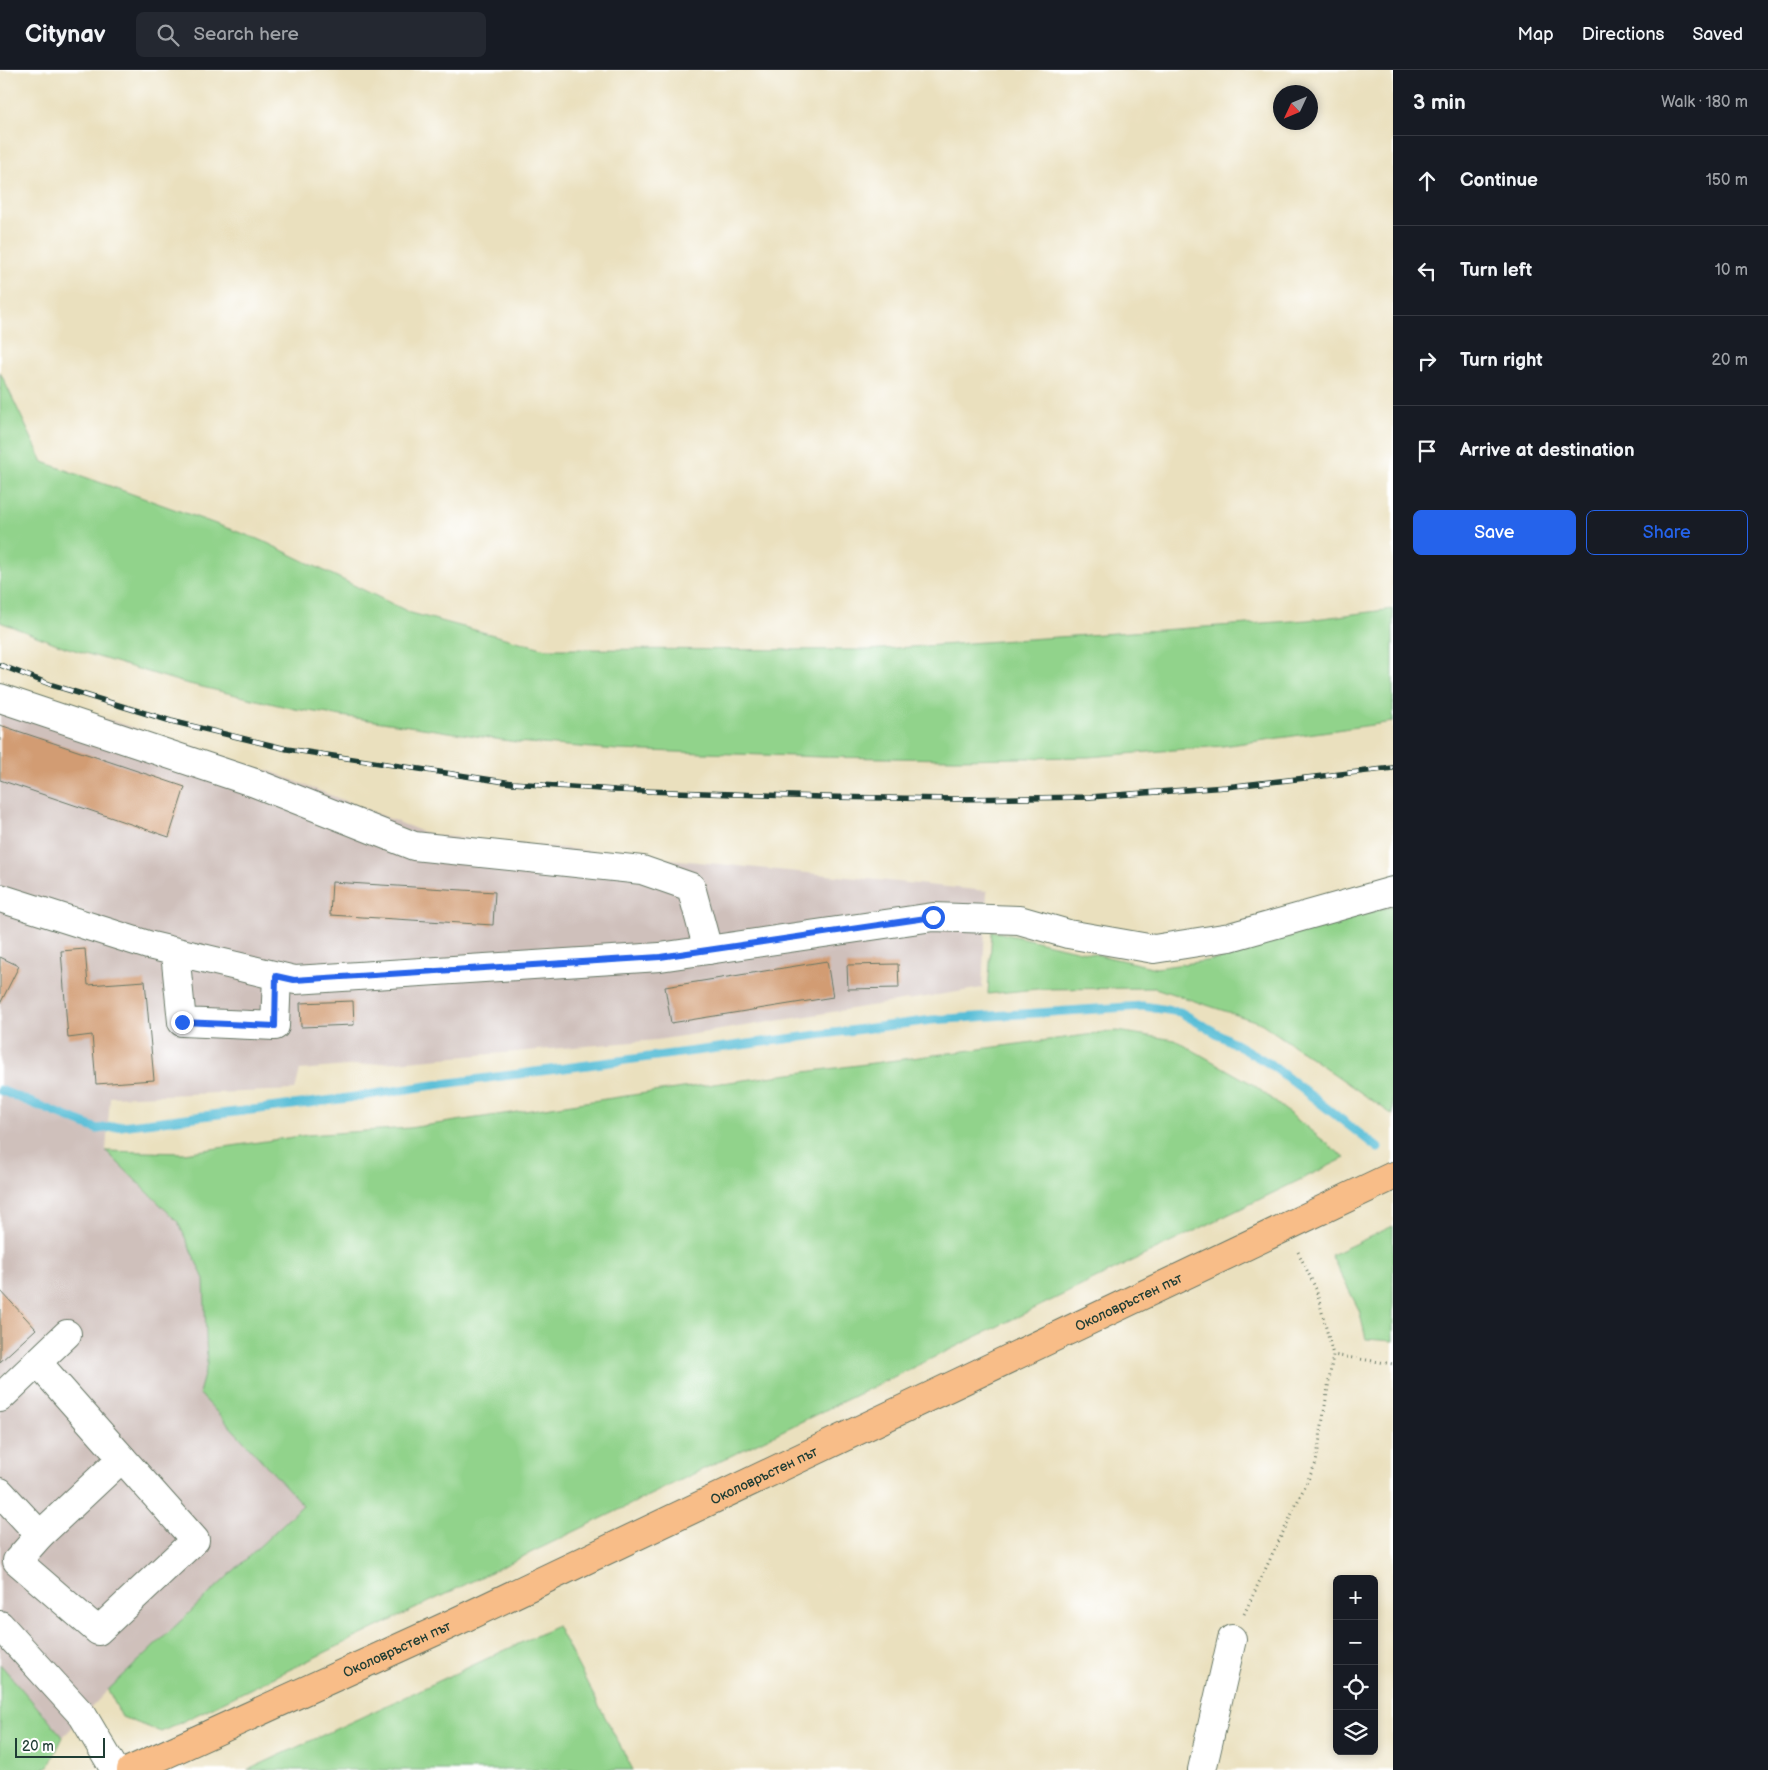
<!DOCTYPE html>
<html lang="en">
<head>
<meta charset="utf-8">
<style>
  :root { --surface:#171b24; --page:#242831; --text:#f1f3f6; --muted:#9ea1a6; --line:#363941; --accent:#2563eb }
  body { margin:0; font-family:"Balsamiq Sans",sans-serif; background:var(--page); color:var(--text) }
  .controls { position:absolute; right:15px; bottom:15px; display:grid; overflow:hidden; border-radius:8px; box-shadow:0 2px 8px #0003 }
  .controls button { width:45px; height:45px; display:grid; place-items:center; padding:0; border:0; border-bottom:1px solid var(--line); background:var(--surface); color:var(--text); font:25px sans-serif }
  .compass { position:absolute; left:1273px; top:15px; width:45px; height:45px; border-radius:50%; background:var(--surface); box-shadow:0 2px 8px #0003; rotate:226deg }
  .scale { position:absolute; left:15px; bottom:12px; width:90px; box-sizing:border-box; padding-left:5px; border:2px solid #1f3d34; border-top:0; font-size:14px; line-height:18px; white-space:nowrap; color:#1f3d34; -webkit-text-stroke:4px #fff; paint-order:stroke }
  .stop { position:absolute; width:15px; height:15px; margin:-11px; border:4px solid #2563eb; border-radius:50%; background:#fff }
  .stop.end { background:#2563eb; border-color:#fff; box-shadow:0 1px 5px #0008 }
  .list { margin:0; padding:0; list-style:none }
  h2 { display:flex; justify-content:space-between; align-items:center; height:65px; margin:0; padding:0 20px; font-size:21px }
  h2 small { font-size:16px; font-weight:400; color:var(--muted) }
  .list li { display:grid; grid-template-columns:32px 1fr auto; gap:15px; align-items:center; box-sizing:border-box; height:90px; padding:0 20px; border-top:1px solid var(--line) }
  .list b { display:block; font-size:19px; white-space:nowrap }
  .list em { font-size:16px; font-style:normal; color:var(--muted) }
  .actions { display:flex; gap:10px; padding:15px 20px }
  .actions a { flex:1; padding:11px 0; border:1px solid var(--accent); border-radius:8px; text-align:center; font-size:18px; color:var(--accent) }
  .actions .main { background:var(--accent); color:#fff }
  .icon { flex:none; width:28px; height:28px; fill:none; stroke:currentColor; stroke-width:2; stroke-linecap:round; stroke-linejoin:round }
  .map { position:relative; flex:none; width:1393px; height:1700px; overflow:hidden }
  header { display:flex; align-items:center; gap:30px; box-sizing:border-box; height:70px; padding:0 25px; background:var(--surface); border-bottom:1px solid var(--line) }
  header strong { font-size:24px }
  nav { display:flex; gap:28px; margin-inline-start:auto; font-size:18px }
  .search { width:350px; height:45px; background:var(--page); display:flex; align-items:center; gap:12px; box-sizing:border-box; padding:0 18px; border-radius:8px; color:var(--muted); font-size:19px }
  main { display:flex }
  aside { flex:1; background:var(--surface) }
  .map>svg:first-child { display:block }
  .industrial { fill:#cfc0bb }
  .green { fill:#91d38b; stroke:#588860 }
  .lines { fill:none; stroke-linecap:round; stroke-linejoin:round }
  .stream { stroke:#59bed7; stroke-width:9 }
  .building { fill:#d29c73 }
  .minor-casing { stroke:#667664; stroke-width:30 }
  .major-casing { stroke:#667664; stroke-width:30 }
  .path { stroke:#667664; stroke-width:3; stroke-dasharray:1 4; stroke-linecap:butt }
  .minor { stroke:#fff; stroke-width:28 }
  .major { stroke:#f8bd88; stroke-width:28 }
  .rail-casing { stroke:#1f3d34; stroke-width:5.5 }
  .rail { stroke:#fff; stroke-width:4; stroke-dasharray:11; stroke-linecap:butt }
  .route { stroke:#2563eb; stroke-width:6 }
  .labels { text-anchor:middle; stroke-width:4; stroke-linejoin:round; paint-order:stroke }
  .street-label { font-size:14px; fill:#1f3d34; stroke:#fff }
</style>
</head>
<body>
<header>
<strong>Citynav</strong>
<div class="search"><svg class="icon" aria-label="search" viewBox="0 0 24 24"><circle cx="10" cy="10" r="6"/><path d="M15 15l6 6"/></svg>Search here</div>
<nav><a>Map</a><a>Directions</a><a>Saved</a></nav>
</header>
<main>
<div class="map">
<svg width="1393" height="1700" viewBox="0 0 1393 1700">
  <rect width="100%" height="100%" fill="#fff"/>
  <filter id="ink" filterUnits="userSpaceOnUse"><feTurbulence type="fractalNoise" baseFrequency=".02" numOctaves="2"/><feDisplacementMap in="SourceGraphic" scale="10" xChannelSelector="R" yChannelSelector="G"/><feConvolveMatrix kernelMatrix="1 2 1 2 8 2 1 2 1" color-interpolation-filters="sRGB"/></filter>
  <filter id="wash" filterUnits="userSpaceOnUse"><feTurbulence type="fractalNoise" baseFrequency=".0096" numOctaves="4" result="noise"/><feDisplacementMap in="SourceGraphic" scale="20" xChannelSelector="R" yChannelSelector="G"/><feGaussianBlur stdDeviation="1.12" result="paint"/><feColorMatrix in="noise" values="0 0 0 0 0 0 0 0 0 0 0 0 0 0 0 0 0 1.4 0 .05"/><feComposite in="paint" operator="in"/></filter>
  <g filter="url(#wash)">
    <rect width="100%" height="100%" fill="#eae0be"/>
    <path class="industrial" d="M0,615L272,702L431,765L987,821L982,918L657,970L300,1000L295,1020L110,1027L106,1081L178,1152L204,1209L207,1294L199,1323L304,1435L108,1620L63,1667L0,1594Z"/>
    <g class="green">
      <path d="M0,302L43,392L263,471L411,543L546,579L867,580L1307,550L1393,539V652L1222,676L1088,687L955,689L822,687L618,680L516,672L295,639L181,612L65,577L0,552Z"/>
      <path d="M1393,836V1045L1261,953L1155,918L1037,919L988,924L992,861L1156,898L1219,889L1354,846Z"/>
      <path d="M1117,961L1175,970L1254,1015L1345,1088L161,1662L122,1647L108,1620L303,1435L199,1323L207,1294L204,1209L178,1152L106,1081L184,1083L307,1065L409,1058L653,1022Z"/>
      <path d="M1393,1156V1271L1366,1269L1359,1240L1331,1185Z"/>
      <path d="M557,1556L633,1700H248Z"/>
      <path d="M0,1594L63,1667L49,1696L40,1700H0Z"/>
    </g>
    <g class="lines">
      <path class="stream" d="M0,1020L97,1059L341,1029L427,1016L932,950L1143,936L1180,942L1270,994L1378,1078"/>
    </g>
    <g id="blocks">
      <g class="building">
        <path d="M0,655L185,717L169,767L0,710Z"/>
        <path d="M332,812L495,822L493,855L330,845Z"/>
        <path d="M85,879L88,915L145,911L154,1010L96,1014L92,965L68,968L61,881Z"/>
        <path d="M0,887L19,896L0,934Z"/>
        <path d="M827,891L833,927L671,953L665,917Z"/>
        <path d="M898,894L899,918L848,919L847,895Z"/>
        <path d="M353,931L354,955L301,957L300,933Z"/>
        <path d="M0,1220L36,1259L0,1292Z"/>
      </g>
    </g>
  </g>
  <g filter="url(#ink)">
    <use href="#blocks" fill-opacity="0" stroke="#667664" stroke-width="1"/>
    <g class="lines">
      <g class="minor-casing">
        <g id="minor">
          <path d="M0,628L255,713L414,776L642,800L691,817L708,880"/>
          <path d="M0,828L148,875L295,910L660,887L933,847L1019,850L1068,864L1154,879L1230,867L1393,821"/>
          <path d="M175,882L182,952L275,956L277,906"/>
          <path d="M37,1292L122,1388"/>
          <path d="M0,1328L67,1264"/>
          <path d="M122,1388L195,1470L98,1561L17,1491L40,1465Z"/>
          <path d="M0,1422L40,1465"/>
          <path d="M0,1555L83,1646L115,1700"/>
          <path d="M1202,1700L1232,1569"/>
        </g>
      </g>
      <g class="major-casing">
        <g id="major">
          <path id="s1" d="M131,1700L447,1556L1393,1106"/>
        </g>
      </g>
      <g class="path">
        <path d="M1298,1182L1316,1219L1333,1285"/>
        <path d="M1244,1544L1316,1393L1333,1285L1393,1294"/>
      </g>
      <use href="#minor" class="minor"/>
      <use href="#major" class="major"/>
      <g class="rail-casing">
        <path id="rail" d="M0,595L52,615L171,651L287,679L512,713L615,720L821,727L955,729L1090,727L1226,717L1393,698"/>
      </g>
      <use href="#rail" class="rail"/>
    </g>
  </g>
  <g class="lines" filter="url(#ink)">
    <path class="route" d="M182,952L275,956L276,906L294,910L660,887L933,847"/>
  </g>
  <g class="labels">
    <g class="street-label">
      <text dy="5" stroke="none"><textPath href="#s1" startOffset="1102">Околовръстен път</textPath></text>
      <text dy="5" stroke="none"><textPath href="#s1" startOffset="698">Околовръстен път</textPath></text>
      <text dy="5" stroke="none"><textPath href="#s1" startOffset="292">Околовръстен път</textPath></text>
    </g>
  </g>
</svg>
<div class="controls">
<button>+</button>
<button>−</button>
<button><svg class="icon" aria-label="locate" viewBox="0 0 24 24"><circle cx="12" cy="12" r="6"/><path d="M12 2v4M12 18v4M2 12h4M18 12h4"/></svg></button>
<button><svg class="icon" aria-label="layers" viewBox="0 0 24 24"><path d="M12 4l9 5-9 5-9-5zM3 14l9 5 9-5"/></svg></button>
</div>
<svg class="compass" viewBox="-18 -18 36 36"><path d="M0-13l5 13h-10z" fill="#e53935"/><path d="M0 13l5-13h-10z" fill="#9ea1a6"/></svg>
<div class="scale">20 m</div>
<div class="stop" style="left:933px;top:847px"></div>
<div class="stop end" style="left:182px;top:952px"></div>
</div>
<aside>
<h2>3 min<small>Walk · 180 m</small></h2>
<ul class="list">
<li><svg class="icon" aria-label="ahead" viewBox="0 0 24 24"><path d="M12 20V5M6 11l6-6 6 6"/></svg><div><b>Continue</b></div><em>150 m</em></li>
<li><svg class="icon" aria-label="left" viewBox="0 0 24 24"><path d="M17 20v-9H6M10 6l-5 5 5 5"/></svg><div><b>Turn left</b></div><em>10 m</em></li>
<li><svg class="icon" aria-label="right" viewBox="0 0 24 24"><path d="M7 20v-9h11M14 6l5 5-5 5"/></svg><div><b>Turn right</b></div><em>20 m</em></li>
<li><svg class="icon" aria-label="arrive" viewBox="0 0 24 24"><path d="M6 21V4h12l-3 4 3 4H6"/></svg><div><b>Arrive at destination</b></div></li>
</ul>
<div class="actions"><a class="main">Save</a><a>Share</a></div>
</aside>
</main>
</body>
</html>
